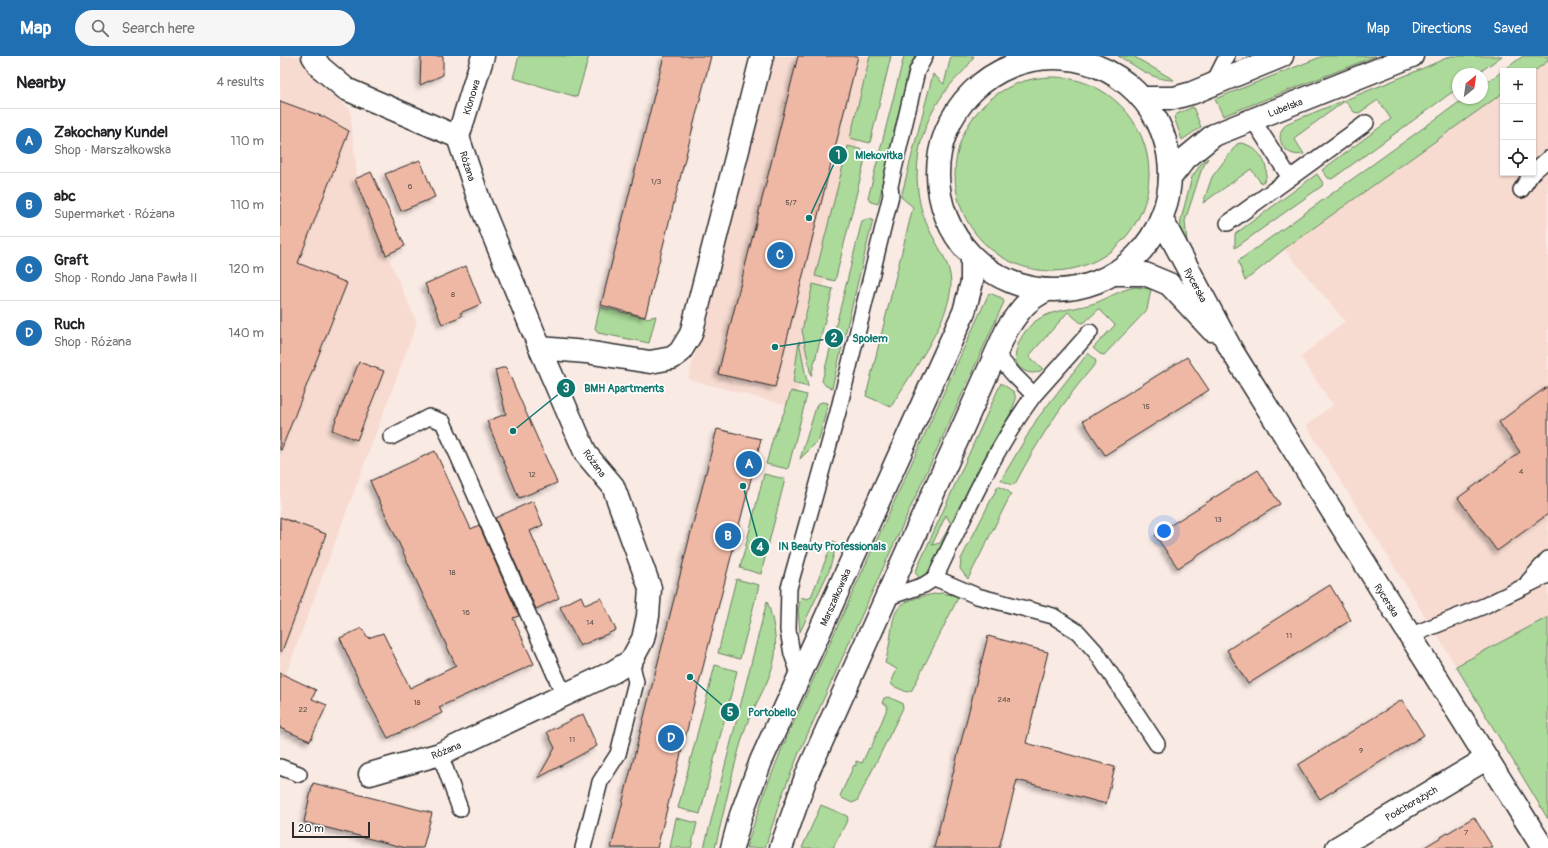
<!DOCTYPE html>
<html lang="en">
<head>
<meta charset="utf-8">
<style>
  :root { --surface:#fff; --page:#f6f6f6; --text:#202124; --muted:#757577; --line:#e0e0e0; --accent:#1f6fb2 }
  body { margin:0; font-family:Pangolin,sans-serif; background:var(--page); color:var(--text) }
  .controls { position:absolute; right:12px; top:12px; display:grid; overflow:hidden; border-radius:0px; box-shadow:0 1px 3px #0004 }
  .controls button { width:36px; height:36px; display:grid; place-items:center; padding:0; border:0; border-bottom:1px solid var(--line); background:var(--surface); color:var(--text); font:20px sans-serif }
  .compass { position:absolute; left:1172px; top:12px; width:36px; height:36px; border-radius:50%; background:var(--surface); box-shadow:0 1px 3px #0004; rotate:29deg }
  .scale { position:absolute; left:12px; bottom:10px; width:78px; box-sizing:border-box; padding-left:4px; border:2px solid #2b2b2b; border-top:0; font-size:11px; line-height:14px; white-space:nowrap; color:#2b2b2b; -webkit-text-stroke:3px #fff; paint-order:stroke }
  .you { position:absolute; left:884px; top:475px; width:14px; height:14px; margin:-10px; border:3px solid #fff; border-radius:50%; background:#1a73e8; box-shadow:0 0 0 6px #1a73e833 }
  .badge { display:grid; place-items:center; width:26px; height:26px; border-radius:50%; background:var(--accent); color:#fff; font-size:13px; font-weight:700 }
  .pin { position:absolute; translate:-50% -50%; border:2px solid #fff; box-shadow:0 1px 4px #0006 }
  .list { margin:0; padding:0; list-style:none }
  h2 { display:flex; justify-content:space-between; align-items:center; height:52px; margin:0; padding:0 16px; font-size:17px }
  h2 small { font-size:13px; font-weight:400; color:var(--muted) }
  .list li { display:grid; grid-template-columns:26px 1fr auto; gap:12px; align-items:center; box-sizing:border-box; height:64px; padding:0 16px; border-top:1px solid var(--line) }
  .list b { display:block; font-size:15px; white-space:nowrap }
  .list p { margin:0; font-size:13px; white-space:nowrap; color:var(--muted) }
  .list em { font-size:13px; font-style:normal; color:var(--muted) }
  .icon { flex:none; width:22px; height:22px; fill:none; stroke:currentColor; stroke-width:2; stroke-linecap:round; stroke-linejoin:round }
  .map { position:relative; flex:none; width:1268px; height:792px; overflow:hidden }
  header { display:flex; align-items:center; gap:24px; box-sizing:border-box; height:56px; padding:0 20px; background:var(--accent); color:#fff }
  header strong { font-size:19px }
  nav { display:flex; gap:22px; margin-inline-start:auto; font-size:14px }
  .search { width:280px; height:36px; background:var(--page); display:flex; align-items:center; gap:10px; box-sizing:border-box; padding:0 14px; border-radius:22px; color:var(--muted); font-size:15px }
  main { display:flex }
  aside { flex:1; background:var(--surface) }
  .map>svg:first-child { display:block }
  .built { fill:#f7dbd1 }
  .green { fill:#abda9a; stroke:#6b8262; fill-rule:evenodd }
  .building { fill:#efb8a4; stroke:#2b2b2b; filter:url(#shadow) }
  .lines { fill:none; stroke-linecap:round; stroke-linejoin:round }
  .lane-casing { stroke:#2b2b2b; stroke-width:18 }
  .street-casing { stroke:#2b2b2b; stroke-width:25 }
  .secondary-casing { stroke:#2b2b2b; stroke-width:25 }
  .lane { stroke:#fff; stroke-width:15 }
  .street { stroke:#fff; stroke-width:22 }
  .secondary { stroke:#fff; stroke-width:22 }
  .labels { text-anchor:middle; stroke-width:3.5; stroke-linejoin:round; paint-order:stroke }
  .number-label { font-size:8px; fill:#5c4e49 }
  .street-label { font-size:10px; fill:#2b2b2b; stroke:#fff }
  .leader { fill:none; stroke:#0f766e; stroke-width:1.5 }
  .callout-dot { fill:#0f766e; stroke:#fff; stroke-width:1.5 }
  .mark-label { font-size:12px; text-anchor:middle; font-weight:bold; fill:#fff }
  .callout-label { font-size:11px; text-anchor:middle; font-weight:bold; fill:#0f766e; stroke:#fff; stroke-width:3.5; stroke-linejoin:round; paint-order:stroke }
</style>
</head>
<body>
<header>
<strong>Map</strong>
<div class="search"><svg class="icon" aria-label="search" viewBox="0 0 24 24"><circle cx="10" cy="10" r="6"/><path d="M15 15l6 6"/></svg>Search here</div>
<nav><a>Map</a><a>Directions</a><a>Saved</a></nav>
</header>
<main>
<aside>
<h2>Nearby<small>4 results</small></h2>
<ul class="list">
<li><span class="badge">A</span><div><b>Zakochany Kundel</b><p>Shop · Marszałkowska</p></div><em>110 m</em></li>
<li><span class="badge">B</span><div><b>abc</b><p>Supermarket · Różana</p></div><em>110 m</em></li>
<li><span class="badge">C</span><div><b>Graft</b><p>Shop · Rondo Jana Pawła II</p></div><em>120 m</em></li>
<li><span class="badge">D</span><div><b>Ruch</b><p>Shop · Różana</p></div><em>140 m</em></li>
</ul>
</aside>
<div class="map">
<svg width="1268" height="792" viewBox="0 0 1268 792">
  <defs>
    <filter id="shadow"><feDropShadow dx="-3.5" dy="3.5" stdDeviation="2" flood-color="#0004"/></filter>
  </defs>
  <rect width="100%" height="100%" fill="#faeae4"/>
  <filter id="ink" filterUnits="userSpaceOnUse"><feTurbulence type="fractalNoise" baseFrequency=".025" numOctaves="2"/><feDisplacementMap in="SourceGraphic" scale="8" xChannelSelector="R" yChannelSelector="G"/><feConvolveMatrix kernelMatrix="1 2 1 2 8 2 1 2 1" color-interpolation-filters="sRGB"/></filter>
  <g filter="url(#ink)">
    <g class="built">
      <path d="M0,0H21L36,25L70,53L77,120L87,152L137,267L0,634Z"/>
      <path d="M494,0H599L514,351L408,323Z"/>
      <path d="M1268,5V561L1176,610L1026,369L1053,349L1020,301L1065,265L1004,193L1223,37V117H1253V16Z"/>
    </g>
    <g class="green">
      <path d="M239,0H309L297,41L233,22Z"/>
      <path d="M590,0H611L590,87L570,82Z"/>
      <path d="M624,0H635L598,148L591,146L588,142Z"/>
      <path d="M671,0H694C688,12 679,19 671,28C656,46 645,67 640,90C635,116 636,146 648,171C656,189 670,205 671,226C672,263 630,318 611,351L586,340L633,151L621,141L653,18L664,28Z"/>
      <path d="M838,0H853L894,24C870,24 857,10 838,0Z"/>
      <path d="M1043,0H1096L943,60L935,43Z"/>
      <path d="M1171,0H1222L1197,18H1178V32L1052,123L1048,122L1042,114L1111,63L1098,44L1079,57L1074,56L1065,45L1014,82L1024,98C1004,103 991,79 1008,67L1132,17Z"/>
      <path d="M1243,0H1268V5L1253,16L1223,15V37L1004,193L965,225L958,205L1185,42H1202V30Z"/>
      <circle cx="772" cy="118" r="97"/>
      <path d="M913,51L921,71L902,84L894,61L897,58Z"/>
      <path d="M960,87C976,88 993,110 984,126L981,127L971,113L923,147L932,121L957,88Z"/>
      <path d="M568,90L587,95L555,225L535,220Z"/>
      <path d="M928,102L921,115L905,165L908,196L900,176L901,163L912,121L921,108Z"/>
      <path d="M1037,118L1043,127L1042,130L955,192V178Z"/>
      <path d="M587,163L593,164L552,332L546,330L542,325L582,165Z"/>
      <path d="M533,228L553,233L531,320L522,274Z"/>
      <path d="M856,231L871,233L867,254L824,299L820,298L813,292L835,269L819,253L805,266L801,267L788,256L749,300L763,313C755,320 745,317 738,310C733,302 736,295 739,286C756,251 784,257 815,247C829,242 841,233 856,231Z"/>
      <path d="M709,237L722,242L724,246L519,697L501,742L485,792H466L485,735L503,690Z"/>
      <path d="M320,251L366,262L376,260L369,287L318,277L315,272Z"/>
      <path d="M519,285L528,331L513,327Z"/>
      <path d="M808,297L815,303L816,307C784,344 758,384 735,428L731,429L721,424L757,363Z"/>
      <path d="M721,327L734,336L736,343L724,374L650,519L641,523L635,517ZM666,459L671,468L660,487L652,489Z"/>
      <path d="M511,335L527,339L508,413L486,408L493,382L505,354Z"/>
      <path d="M542,346L548,347L539,384L520,403L537,348Z"/>
      <path d="M484,418L505,423L481,518L460,512Z"/>
      <path d="M718,430L728,435L731,438L688,523L680,513L681,503Z"/>
      <path d="M553,485L557,487L549,515L520,576L518,554L521,541L527,543L531,541Z"/>
      <path d="M456,523L479,529L460,603L438,597Z"/>
      <path d="M661,537L679,540L632,634L627,636L613,630L611,627L617,613L605,607C619,559 600,546 661,537Z"/>
      <path d="M487,545C493,562 497,582 495,600C491,625 475,647 466,670C453,710 445,752 435,792H424Z"/>
      <path d="M1268,561V763L1176,610Z"/>
      <path d="M435,609L457,615L420,758L398,752Z"/>
      <path d="M608,641L622,647L623,652L577,745L572,747L562,742L560,740L574,709L576,710V705L582,707L589,692H591L608,650L602,647L604,642Z"/>
      <path d="M541,749L567,760L568,763L553,792H522Z"/>
      <path d="M396,762L417,767L411,792H390Z"/>
    </g>
    <g class="building">
      <path d="M141,0H163V19L140,29Z"/>
      <path d="M384,0H431L365,261L321,249Z"/>
      <path d="M518,0H578L495,331L438,318Z"/>
      <path d="M0,45L44,61L69,75L18,207L67,227L1,394H0Z"/>
      <path d="M140,104L155,141L121,155L105,118Z"/>
      <path d="M91,116L125,190L106,199L75,123Z"/>
      <path d="M186,210L201,248L180,257L182,260L162,268L145,228Z"/>
      <path d="M907,301L929,334L825,399L803,365Z"/>
      <path d="M79,306L104,315L77,384L52,374Z"/>
      <path d="M226,311L277,427L239,442L207,365L226,358L215,314Z"/>
      <path d="M1268,330V458L1217,495L1178,442L1240,396L1219,366Z"/>
      <path d="M437,373L481,383L377,792H331Z"/>
      <path d="M155,395L191,473L199,469L239,560L233,562L254,608L159,651L162,657L108,682L86,641L60,582L82,572L88,582L103,577L130,632L176,610L90,425Z"/>
      <path d="M978,414L1000,448L898,512L875,479Z"/>
      <path d="M253,445L263,469L250,475L279,542L256,553L215,462Z"/>
      <path d="M0,461L46,478L2,595H0Z"/>
      <path d="M1050,529L1071,564L968,628L947,594Z"/>
      <path d="M301,540L305,549L321,542L336,574L300,590L280,551Z"/>
      <path d="M708,580L768,596L746,687L835,711L826,748L737,724L719,792H654Z"/>
      <path d="M0,617L36,634L32,643L47,649L30,685L0,672Z"/>
      <path d="M1122,644L1144,679L1040,743L1018,709Z"/>
      <path d="M303,658L317,690L258,722L275,692L267,676Z"/>
      <path d="M33,727L152,757L143,792H126L24,766Z"/>
      <path d="M1194,761L1213,792H1143Z"/>
    </g>
    <g class="lines">
      <g class="lane-casing">
        <g id="lane">
          <path d="M933,28L947,0"/>
          <path d="M973,64L1010,122"/>
          <path d="M1253,116L1268,103"/>
          <path d="M1241,134L1252,117"/>
          <path d="M948,167L1086,67"/>
          <path d="M754,339L810,276"/>
          <path d="M111,381L149,361L163,366L284,639"/>
          <path d="M655,522L697,540L773,560L798,576L816,596L877,688"/>
          <path d="M1248,526L1268,503"/>
          <path d="M606,542L644,529L655,522C685,459 713,395 754,339L734,319L716,298"/>
          <path d="M1129,580L1204,550L1268,519"/>
          <path d="M520,620L512,598L508,574L509,532L558,356L611,139L610,130L637,15L645,0"/>
          <path d="M160,698L180,753"/>
          <path d="M0,711L19,718"/>
          <path d="M303,792L320,726L338,698L356,626L351,605"/>
        </g>
      </g>
      <g class="street-casing">
        <g id="street">
          <path d="M33,0L40,11L66,33L178,81L200,147L260,292L306,398L333,430L370,532L368,560L363,583L351,605L333,616L160,698L90,718"/>
          <path d="M178,81L203,0"/>
          <path d="M881,162L952,295L1263,792"/>
          <path d="M833,218H865L889,228L932,274"/>
          <path d="M260,292L306,296L370,306L392,302L400,296L411,278L482,0"/>
          <path d="M1057,792L1206,703"/>
        </g>
      </g>
      <g class="secondary-casing">
        <g id="secondary">
          <circle cx="774" cy="118" r="116"/>
          <path d="M862,42H894L912,37L1002,0"/>
          <path d="M890,122L906,102L934,79L1132,0"/>
          <path d="M452,792L461,759L481,705L684,256L692,226V201"/>
          <path d="M501,792L527,718L727,273C740,254 746,244 767,234"/>
        </g>
      </g>
      <use href="#lane" class="lane"/>
      <use href="#street" class="street"/>
      <use href="#secondary" class="secondary"/>
    </g>
  </g>
  <g class="labels">
    <g class="number-label">
      <text x="376" y="128">1/3</text>
      <text x="130" y="133">6</text>
      <text x="511" y="149">5/7</text>
      <text x="173" y="241">8</text>
      <text x="866" y="353">15</text>
      <text x="1241" y="418">4</text>
      <text x="252" y="421">12</text>
      <text x="938" y="466">13</text>
      <text x="172" y="519">18</text>
      <text x="186" y="559">16</text>
      <text x="310" y="569">14</text>
      <text x="1009" y="582">11</text>
      <text x="724" y="646">24a</text>
      <text x="137" y="649">18</text>
      <text x="23" y="656">22</text>
      <text x="292" y="686">11</text>
      <text x="1081" y="697">9</text>
      <text x="1186" y="779">7</text>
    </g>
    <g class="street-label">
      <text transform="translate(191 41) rotate(-73)" y="4">Klonowa</text>
      <text transform="translate(1005 51) rotate(-21)" y="4">Lubelska</text>
      <text transform="translate(188 110) rotate(72)" y="4">Różana</text>
      <text transform="translate(916 229) rotate(62)" y="4">Rycerska</text>
      <text transform="translate(315 407) rotate(54)" y="4">Różana</text>
      <text transform="translate(555 541) rotate(-66)" y="4">Marszałkowska</text>
      <text transform="translate(1107 544) rotate(58)" y="4">Rycerska</text>
      <text transform="translate(166 694) rotate(-22)" y="4">Różana</text>
      <text transform="translate(1131 747) rotate(-31)" y="4">Podchorążych</text>
    </g>
  </g>
  <path class="leader" d="M529 162L558 99M495 291L554 282M233 375L286 332M463 430L480 491M410 621L450 656"/>
  <g class="callout-dot">
    <circle cx="529" cy="162" r="4"/>
    <circle cx="495" cy="291" r="4"/>
    <circle cx="233" cy="375" r="4"/>
    <circle cx="463" cy="430" r="4"/>
    <circle cx="410" cy="621" r="4"/>
    <circle cx="558" cy="99" r="10"/>
    <circle cx="554" cy="282" r="10"/>
    <circle cx="286" cy="332" r="10"/>
    <circle cx="480" cy="491" r="10"/>
    <circle cx="450" cy="656" r="10"/>
  </g>
  <g class="mark-label">
    <text x="558" y="103">1</text>
    <text x="554" y="286">2</text>
    <text x="286" y="336">3</text>
    <text x="480" y="495">4</text>
    <text x="450" y="660">5</text>
  </g>
  <g class="callout-label">
    <text x="599" y="103">Mlekovitka</text>
    <text x="590" y="286">Społem</text>
    <text x="344" y="336">BMH Apartments</text>
    <text x="552" y="494">IN Beauty Professionals</text>
    <text x="492" y="660">Portobello</text>
  </g>
</svg>
<div class="controls">
<button>+</button>
<button>−</button>
<button><svg class="icon" aria-label="locate" viewBox="0 0 24 24"><circle cx="12" cy="12" r="6"/><path d="M12 2v4M12 18v4M2 12h4M18 12h4"/></svg></button>
</div>
<svg class="compass" viewBox="-18 -18 36 36"><path d="M0-13l5 13h-10z" fill="#e53935"/><path d="M0 13l5-13h-10z" fill="#757577"/></svg>
<div class="scale">20 m</div>
<div class="you"></div>
<div class="pin badge" style="left:469px;top:408px">A</div>
<div class="pin badge" style="left:448px;top:480px">B</div>
<div class="pin badge" style="left:500px;top:199px">C</div>
<div class="pin badge" style="left:391px;top:682px">D</div>
</div>
</main>
</body>
</html>
